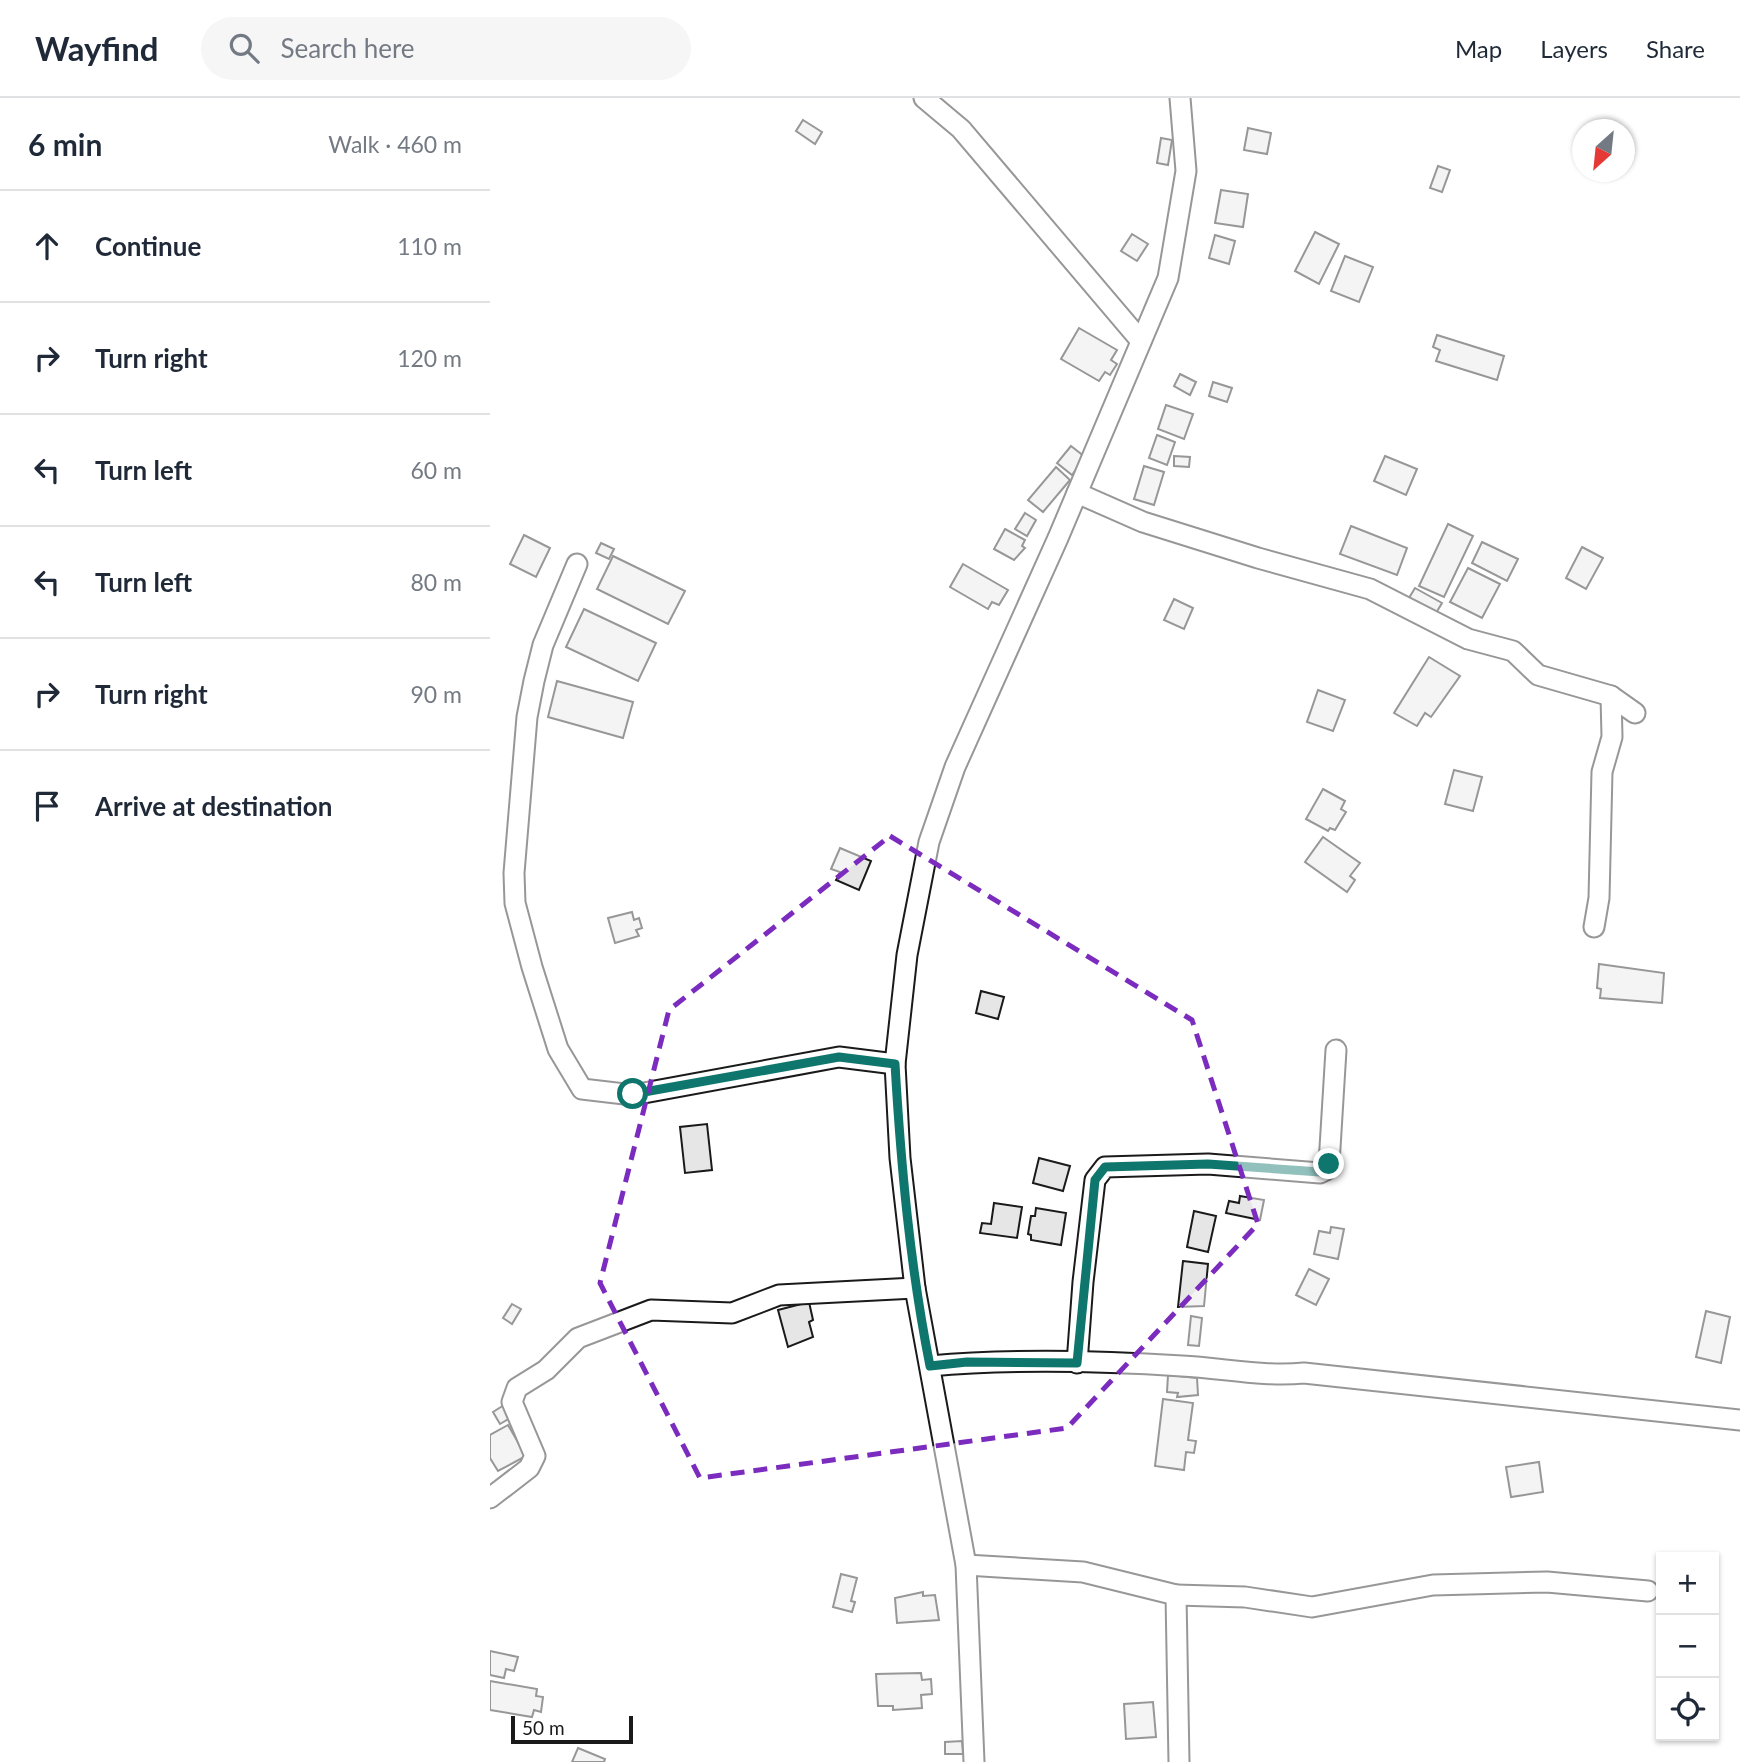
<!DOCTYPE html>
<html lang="en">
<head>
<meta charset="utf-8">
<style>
  :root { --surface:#fff; --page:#f6f6f7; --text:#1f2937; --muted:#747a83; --line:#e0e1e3 }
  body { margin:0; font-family:Lato,sans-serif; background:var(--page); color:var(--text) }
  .controls { position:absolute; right:21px; bottom:21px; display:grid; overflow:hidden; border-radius:0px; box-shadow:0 2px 5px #0004 }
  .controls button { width:63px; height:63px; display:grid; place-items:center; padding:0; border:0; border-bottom:2px solid var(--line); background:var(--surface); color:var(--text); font:35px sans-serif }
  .compass { position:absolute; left:1082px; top:21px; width:63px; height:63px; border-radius:50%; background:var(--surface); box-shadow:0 2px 5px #0004; rotate:207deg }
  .scale { position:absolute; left:21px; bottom:18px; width:122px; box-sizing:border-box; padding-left:7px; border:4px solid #1a1a1a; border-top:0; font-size:19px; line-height:24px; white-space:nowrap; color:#1a1a1a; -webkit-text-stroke:5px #fff; paint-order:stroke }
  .stop { position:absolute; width:21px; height:21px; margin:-16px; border:5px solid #0f766e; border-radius:50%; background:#fff }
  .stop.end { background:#0f766e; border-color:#fff; box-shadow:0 2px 7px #0008 }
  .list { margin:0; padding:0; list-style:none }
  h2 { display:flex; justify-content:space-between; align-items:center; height:91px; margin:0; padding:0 28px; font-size:30px }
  h2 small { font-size:23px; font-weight:400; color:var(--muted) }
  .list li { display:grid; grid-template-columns:46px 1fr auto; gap:21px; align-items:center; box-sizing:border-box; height:112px; padding:0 28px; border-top:2px solid var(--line) }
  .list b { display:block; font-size:26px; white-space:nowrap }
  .list em { font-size:23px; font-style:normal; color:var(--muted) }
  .icon { flex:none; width:38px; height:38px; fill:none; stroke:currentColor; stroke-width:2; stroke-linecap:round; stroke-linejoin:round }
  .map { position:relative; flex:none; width:1250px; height:1664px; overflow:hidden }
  header { display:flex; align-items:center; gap:42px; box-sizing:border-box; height:98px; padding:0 35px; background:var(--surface); border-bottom:2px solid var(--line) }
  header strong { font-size:33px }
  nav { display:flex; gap:38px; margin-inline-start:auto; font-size:24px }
  .search { width:490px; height:63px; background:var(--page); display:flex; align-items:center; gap:18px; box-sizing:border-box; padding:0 24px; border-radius:38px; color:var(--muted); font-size:26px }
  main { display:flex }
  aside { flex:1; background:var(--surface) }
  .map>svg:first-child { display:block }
  .building { fill:#e6e6e6; stroke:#1a1a1a; stroke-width:2 }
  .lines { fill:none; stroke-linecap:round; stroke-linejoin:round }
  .minor-casing { stroke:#1a1a1a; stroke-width:23 }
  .minor { stroke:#fff; stroke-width:19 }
  .route { stroke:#0f766e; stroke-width:9 }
  .marked { fill:none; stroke:#7b2cbf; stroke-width:5; stroke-dasharray:14 9; stroke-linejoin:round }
</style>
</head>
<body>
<header>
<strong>Wayfind</strong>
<div class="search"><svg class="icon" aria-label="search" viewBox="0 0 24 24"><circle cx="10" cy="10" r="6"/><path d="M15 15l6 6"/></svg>Search here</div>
<nav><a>Map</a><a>Layers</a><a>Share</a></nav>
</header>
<main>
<aside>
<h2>6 min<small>Walk · 460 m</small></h2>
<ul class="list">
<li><svg class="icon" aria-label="ahead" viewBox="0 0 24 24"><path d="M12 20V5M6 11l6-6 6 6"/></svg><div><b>Continue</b></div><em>110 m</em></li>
<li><svg class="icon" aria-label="right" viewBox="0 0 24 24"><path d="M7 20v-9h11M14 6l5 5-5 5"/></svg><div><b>Turn right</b></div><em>120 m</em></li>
<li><svg class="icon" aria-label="left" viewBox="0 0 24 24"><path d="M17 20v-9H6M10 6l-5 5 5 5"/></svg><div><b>Turn left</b></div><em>60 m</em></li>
<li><svg class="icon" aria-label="left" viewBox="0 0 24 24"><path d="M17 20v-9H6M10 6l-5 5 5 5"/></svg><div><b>Turn left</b></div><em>80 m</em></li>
<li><svg class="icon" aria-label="right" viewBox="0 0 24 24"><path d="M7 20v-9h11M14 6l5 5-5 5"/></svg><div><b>Turn right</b></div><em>90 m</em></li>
<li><svg class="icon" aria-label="arrive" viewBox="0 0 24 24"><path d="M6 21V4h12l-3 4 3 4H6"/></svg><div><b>Arrive at destination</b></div></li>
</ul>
</aside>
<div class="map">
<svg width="1250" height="1664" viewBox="0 0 1250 1664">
  <rect width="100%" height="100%" fill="#fff"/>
  <g class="building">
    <path d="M313,22L332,34L325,46L306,33Z"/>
    <path d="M758,30L781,35L777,56L754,52Z"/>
    <path d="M671,40L682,42L678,67L667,65Z"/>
    <path d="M948,68L960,72L952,94L940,90Z"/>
    <path d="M731,92L758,96L753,129L725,125Z"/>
    <path d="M825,134L849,146L829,186L805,173Z"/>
    <path d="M642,136L658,146L647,163L631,153Z"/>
    <path d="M725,137L745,143L739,166L719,160Z"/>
    <path d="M855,158L883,169L869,204L841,193Z"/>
    <path d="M589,230L627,252L621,262L627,266L620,277L615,274L609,283L571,261Z"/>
    <path d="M947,237L1014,258L1007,282L946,263L950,252L943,249Z"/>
    <path d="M690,276L706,284L700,297L684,288Z"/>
    <path d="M723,284L742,290L737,304L719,298Z"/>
    <path d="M676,307L703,316L694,341L668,331Z"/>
    <path d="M667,337L685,344L677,367L659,360Z"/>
    <path d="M581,348L595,359L582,377L567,365Z"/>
    <path d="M684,358L700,359L699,369L684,368Z"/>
    <path d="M895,358L927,371L916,397L884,383Z"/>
    <path d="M654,368L674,374L664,407L644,401Z"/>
    <path d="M566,369L580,382L553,414L538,402Z"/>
    <path d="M535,415L546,422L537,438L525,431Z"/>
    <path d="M958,426L983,438L954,499L929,488Z"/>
    <path d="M861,428L917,450L907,477L850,456Z"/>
    <path d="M515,431L535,442L532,448L535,450L524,462L504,451Z"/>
    <path d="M34,437L60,450L46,479L20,466Z"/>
    <path d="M992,444L1028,461L1017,483L982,465Z"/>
    <path d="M111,445L124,451L119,461L106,455Z"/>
    <path d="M1092,449L1113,460L1096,491L1076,480Z"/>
    <path d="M123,458L195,493L178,526L107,491Z"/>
    <path d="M473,466L518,492L509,507L502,504L498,511L460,489Z"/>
    <path d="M978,470L1010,486L992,520L960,504Z"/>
    <path d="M925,490L952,505L946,515L919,500Z"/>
    <path d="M684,501L703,510L694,531L674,522Z"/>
    <path d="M94,511L166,545L148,583L76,549Z"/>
    <path d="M939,559L970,578L941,619L935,615L927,628L904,615Z"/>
    <path d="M67,583L143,604L133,640L58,619Z"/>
    <path d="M828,592L855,602L843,633L817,624Z"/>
    <path d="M964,672L992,679L983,713L955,706Z"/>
    <path d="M833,691L855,703L851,711L856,714L845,732L840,730L838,733L816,721Z"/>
    <path d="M833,739L870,765L860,778L865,782L857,794L815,764Z"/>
    <path d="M350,750L381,763L369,792L346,782L350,774L341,771Z"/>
    <path d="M142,814L144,822L149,820L152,830L146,832L149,838L125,845L118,820Z"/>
    <path d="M1109,866L1174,875L1172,905L1110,900L1111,891L1107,890Z"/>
    <path d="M491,893L514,899L508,921L486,915Z"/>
    <path d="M217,1026L222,1072L195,1075L190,1029Z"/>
    <path d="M549,1060L580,1068L573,1093L543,1085Z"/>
    <path d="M750,1098L774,1102L770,1122L736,1115L739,1103L749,1105Z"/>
    <path d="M504,1105L532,1109L527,1140L490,1135L492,1125L501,1126Z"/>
    <path d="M546,1110L576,1115L571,1147L541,1142V1137L538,1136L541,1118H545Z"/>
    <path d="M704,1113L726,1118L718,1154L697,1149Z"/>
    <path d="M841,1129L854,1131L848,1161L824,1156L829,1133L840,1135Z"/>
    <path d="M693,1163L718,1166L714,1208L688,1209Z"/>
    <path d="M819,1171L839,1181L826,1207L806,1197Z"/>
    <path d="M319,1204L323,1222L319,1224L323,1239L298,1249L288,1212Z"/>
    <path d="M22,1206L31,1211L22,1226L13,1220Z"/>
    <path d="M1216,1213L1240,1219L1231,1265L1206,1259Z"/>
    <path d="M701,1218L712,1220L709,1248L698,1247Z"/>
    <path d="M678,1277L707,1280L708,1297L687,1299L688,1295L677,1294Z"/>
    <path d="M673,1301L703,1305L698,1342L706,1343L704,1355L696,1354L694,1372L665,1368Z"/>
    <path d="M14,1307L22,1319L10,1326L3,1314Z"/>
    <path d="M18,1327L36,1358L8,1373L0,1360V1337Z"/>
    <path d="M1049,1364L1053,1394L1021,1399L1016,1369Z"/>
    <path d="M351,1476L367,1480L361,1503L365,1504L362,1514L343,1509Z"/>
    <path d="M433,1494V1498L445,1497L449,1522L407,1525L405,1500Z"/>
    <path d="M0,1553L28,1559L24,1573L16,1571L14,1580L0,1577Z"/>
    <path d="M431,1575L432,1582L441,1581L442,1596L431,1597L432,1610L403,1612V1608H388L386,1576Z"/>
    <path d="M0,1583L47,1591L46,1598L53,1599L51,1614L44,1612L42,1619L0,1612Z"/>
    <path d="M663,1604L666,1639L636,1641L634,1606Z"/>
    <path d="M472,1643L473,1656H455V1644Z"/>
    <path d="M88,1650L115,1661L114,1664H82Z"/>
  </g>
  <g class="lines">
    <g class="minor-casing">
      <g id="minor">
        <path d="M434,0L471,31L651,243"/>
        <path d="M587,395L653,424L768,460L880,491L978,541L1023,553L1048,577L1121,598L1145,615"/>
        <path d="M87,466L53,547L44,583L37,619L24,775L25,805L42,869L68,951L92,991L143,997L349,959L405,966"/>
        <path d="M1104,829L1109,800L1112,674L1122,639L1121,598"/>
        <path d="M587,1265L593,1184L605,1082L615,1069L718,1066L830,1075L836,1072L839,1066L846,952"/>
        <path d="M440,1268C519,1261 613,1263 692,1268C733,1270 773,1279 814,1275L1250,1322"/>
        <path d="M0,1400L39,1370L45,1358L22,1304L27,1290L56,1272L88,1240L161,1212L242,1215L289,1197L425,1190"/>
        <path d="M476,1467L593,1474L686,1497L689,1664"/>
        <path d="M686,1497L755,1499L822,1509L943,1487L1057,1484L1158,1493"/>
        <path d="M484,1664L476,1467L425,1190L410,1060L405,966L417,857L439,744L465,669L568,440L678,180L696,73L690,0"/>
      </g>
    </g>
    <use href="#minor" class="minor"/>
  </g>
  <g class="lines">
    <path class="route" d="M143,996L349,959L405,966C411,1068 420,1168 440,1268L477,1264L587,1265L605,1082L615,1069L718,1066L830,1074L839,1066"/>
  </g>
  <path d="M0 0H1250V1664H0ZM400,738L702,922L768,1126L577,1330L210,1380L110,1185L179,912Z" fill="#fff" fill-opacity=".55" fill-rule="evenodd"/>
  <path class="marked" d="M400,738L702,922L768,1126L577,1330L210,1380L110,1185L179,912Z"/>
</svg>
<div class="controls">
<button>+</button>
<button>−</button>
<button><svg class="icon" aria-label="locate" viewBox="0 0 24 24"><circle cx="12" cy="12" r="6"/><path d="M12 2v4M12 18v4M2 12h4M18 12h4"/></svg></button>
</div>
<svg class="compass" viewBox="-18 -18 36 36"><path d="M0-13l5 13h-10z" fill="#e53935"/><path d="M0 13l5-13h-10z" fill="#747a83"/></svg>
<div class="scale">50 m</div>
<div class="stop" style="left:143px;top:996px"></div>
<div class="stop end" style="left:839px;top:1066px"></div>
</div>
</main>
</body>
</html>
